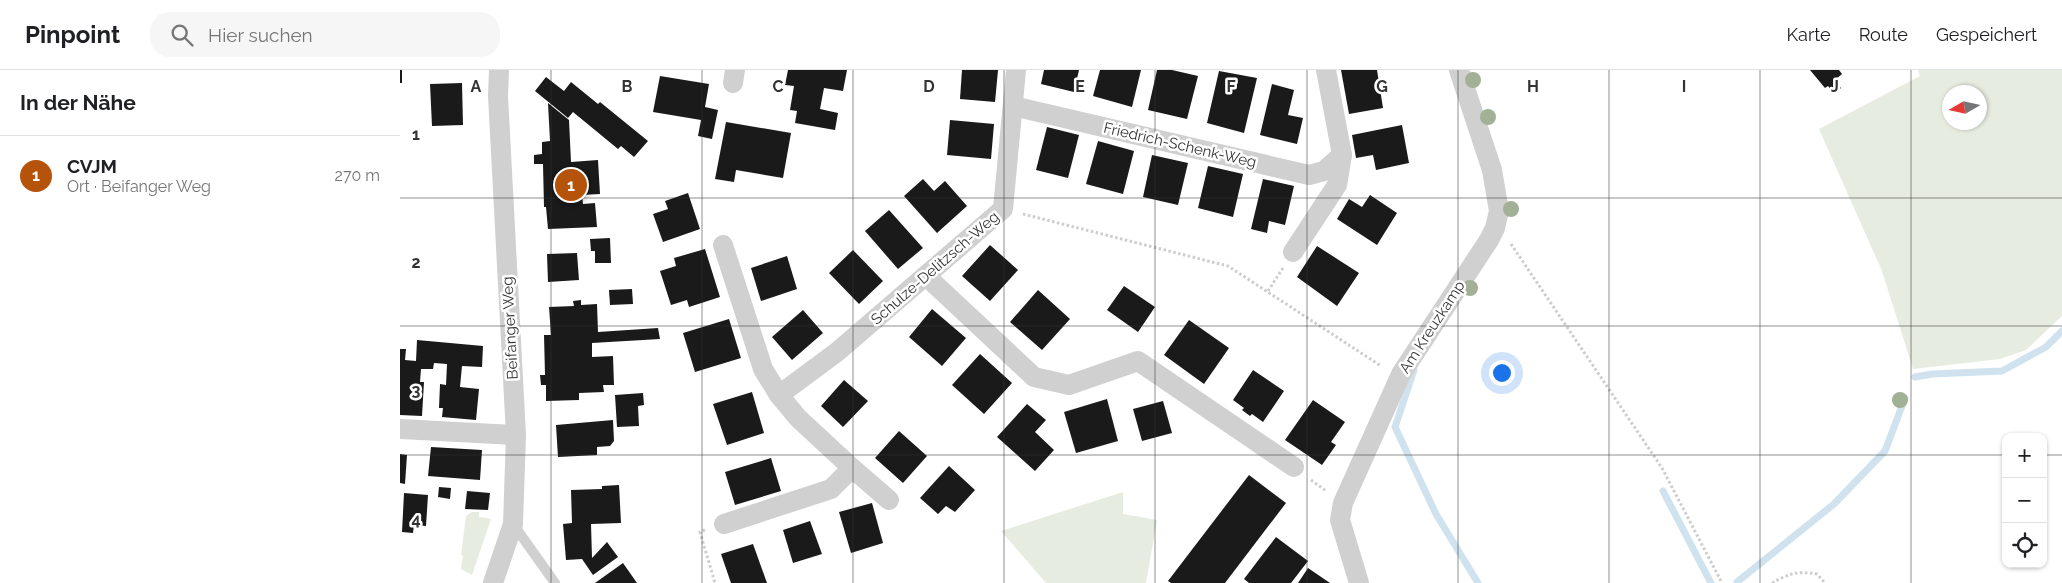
<!DOCTYPE html>
<html lang="de">
<head>
<meta charset="utf-8">
<style>
  :root { --surface:#fff; --page:#f6f6f6; --text:#202124; --muted:#757577; --line:#e0e0e0; --accent:#b45309 }
  body { margin:0; font-family:Raleway,sans-serif; background:var(--page); color:var(--text) }
  .controls { position:absolute; right:15px; bottom:15px; display:grid; overflow:hidden; border-radius:10px; box-shadow:0 1px 4px #0004 }
  .controls button { width:45px; height:45px; display:grid; place-items:center; padding:0; border:0; border-bottom:1px solid var(--line); background:var(--surface); color:var(--text); font:25px sans-serif }
  .compass { position:absolute; left:1542px; top:15px; width:45px; height:45px; border-radius:50%; background:var(--surface); box-shadow:0 1px 4px #0004; rotate:261deg }
  .you { position:absolute; left:1101px; top:302px; width:18px; height:18px; margin:-12px; border:4px solid #fff; border-radius:50%; background:#1a73e8; box-shadow:0 0 0 8px #1a73e833 }
  .badge { display:grid; place-items:center; width:32px; height:32px; border-radius:50%; background:var(--accent); color:#fff; font-size:16px; font-weight:700 }
  .pin { position:absolute; translate:-50% -50%; border:2px solid #fff; box-shadow:0 1px 5px #0006 }
  .list { margin:0; padding:0; list-style:none }
  h2 { display:flex; justify-content:space-between; align-items:center; height:65px; margin:0; padding:0 20px; font-size:21px }
  h2 small { font-size:16px; font-weight:400; color:var(--muted) }
  .list li { display:grid; grid-template-columns:32px 1fr auto; gap:15px; align-items:center; box-sizing:border-box; height:80px; padding:0 20px; border-top:1px solid var(--line) }
  .list b { display:block; font-size:19px; white-space:nowrap }
  .list p { margin:0; font-size:16px; white-space:nowrap; color:var(--muted) }
  .list em { font-size:16px; font-style:normal; color:var(--muted) }
  .icon { flex:none; width:28px; height:28px; fill:none; stroke:currentColor; stroke-width:2; stroke-linecap:round; stroke-linejoin:round }
  .map { position:relative; flex:none; width:1662px; height:513px; overflow:hidden }
  header { display:flex; align-items:center; gap:30px; box-sizing:border-box; height:70px; padding:0 25px; background:var(--surface); border-bottom:1px solid var(--line) }
  header strong { font-size:24px }
  nav { display:flex; gap:28px; margin-inline-start:auto; font-size:18px }
  .search { width:350px; height:45px; background:var(--page); display:flex; align-items:center; gap:12px; box-sizing:border-box; padding:0 18px; border-radius:20px; color:var(--muted); font-size:19px }
  main { display:flex }
  aside { flex:1; background:var(--surface) }
  .map>svg:first-child { display:block }
  .green { fill:#e6ecdf; fill-rule:evenodd }
  .lines { fill:none; stroke-linecap:round; stroke-linejoin:round }
  .stream { stroke:#cfe2ee; stroke-width:7 }
  .building { fill:#1a1a1a }
  .path { stroke:#cdcdcd; stroke-width:3; stroke-dasharray:2.5 2.5; stroke-linecap:butt }
  .lane { stroke:#d0d0d0; stroke-width:10 }
  .street { stroke:#d0d0d0; stroke-width:20 }
  .tree { fill:#a2b095 }
  .grid { fill:none; stroke:#333; stroke-width:1; stroke-opacity:0.55 }
  .labels { text-anchor:middle; stroke-width:5; stroke-linejoin:round; paint-order:stroke }
  .street-label { font-size:15px; fill:#333; stroke:#fff }
  .grid-label { font-size:16px; text-anchor:middle; font-weight:bold; fill:#333; stroke:#fff; stroke-width:5; stroke-linejoin:round; paint-order:stroke }
</style>
</head>
<body>
<header>
<strong>Pinpoint</strong>
<div class="search"><svg class="icon" aria-label="search" viewBox="0 0 24 24"><circle cx="10" cy="10" r="6"/><path d="M15 15l6 6"/></svg>Hier suchen</div>
<nav><a>Karte</a><a>Route</a><a>Gespeichert</a></nav>
</header>
<main>
<aside>
<h2>In der Nähe<small></small></h2>
<ul class="list">
<li><span class="badge">1</span><div><b>CVJM</b><p>Ort · Beifanger Weg</p></div><em>270 m</em></li>
</ul>
</aside>
<div class="map">
<svg width="1662" height="513" viewBox="0 0 1662 513">
  <rect width="100%" height="100%" fill="#fff"/>
  <g class="green">
    <path d="M1518,0H1662V246L1626,280L1600,289L1513,299L1482,201L1419,59L1520,6ZM1550,22H1580V52H1550Z"/>
    <path d="M723,422V444L757,450L746,513H646L601,461Z"/>
    <path d="M72,442H79V447L91,449L72,505L61,499L63,486L61,485L66,446Z"/>
  </g>
  <g class="lines">
    <g class="stream">
      <path d="M1014,300L995,357L1036,444L1078,513"/>
      <path d="M1515,307L1532,304L1602,301L1646,277L1662,261"/>
      <path d="M1263,421L1311,513"/>
      <path d="M1337,512L1434,434L1485,381L1505,328"/>
    </g>
  </g>
  <g class="building">
    <rect x="0" y="0" width="2" height="13"/>
    <path d="M388,0H447L443,21L424,18L420,39L438,43L435,60L395,53L397,41L390,40L394,16L385,15Z"/>
    <path d="M562,0H598L595,32L560,29Z"/>
    <path d="M644,0H679L674,22L641,14Z"/>
    <path d="M700,0H741L732,37L693,26Z"/>
    <path d="M757,0H772L798,6L787,49L748,40Z"/>
    <path d="M941,0H977L983,38L949,44Z"/>
    <path d="M1410,0H1439L1442,4L1435,10L1441,18L1434,24L1428,16L1425,18Z"/>
    <path d="M819,1L857,8L844,63L807,53Z"/>
    <path d="M260,6L309,14L305,37L318,40L312,69L298,66L301,50L253,42Z"/>
    <path d="M146,7L164,21L171,12L198,34L200,32L248,71L234,87L221,76L218,79L173,42L168,48L135,21Z"/>
    <path d="M62,13L63,55L32,56L30,14Z"/>
    <path d="M872,14L894,20L888,45L903,48L897,74L860,65Z"/>
    <path d="M148,33L169,50L171,92L198,90L200,124L182,125L183,134L195,133L197,157L148,159L146,137H144L143,94H134V85L142,84V72L150,71Z"/>
    <path d="M550,50L594,54L591,89L547,85Z"/>
    <path d="M326,52L391,63L383,108L336,100L334,112L315,109Z"/>
    <path d="M1002,55L1009,93L976,100L973,85L956,88L952,65Z"/>
    <path d="M647,57L679,65L668,108L636,100Z"/>
    <path d="M698,71L734,81L723,124L686,114Z"/>
    <path d="M752,85L788,93L778,135L743,127Z"/>
    <path d="M808,96L843,104L833,147L798,138Z"/>
    <path d="M523,109L534,121L545,111L567,136L537,163L504,126Z"/>
    <path d="M863,109L894,116L885,155L869,151L867,163L851,159Z"/>
    <path d="M288,123L300,159L263,172L253,144L268,139L265,131Z"/>
    <path d="M970,125L997,143L977,175L937,149L949,129L962,137Z"/>
    <path d="M489,140L523,178L498,199L465,161Z"/>
    <path d="M210,168L211,193H195V181H191L190,169Z"/>
    <path d="M590,175L618,200L590,231L562,206Z"/>
    <path d="M917,176L959,203L937,236L897,207Z"/>
    <path d="M305,179L320,227L289,237L287,230L271,235L260,201L276,196L274,188Z"/>
    <path d="M453,180L483,211L459,234L429,203Z"/>
    <path d="M177,183L179,210L148,212L147,184Z"/>
    <path d="M387,186L397,219L361,231L351,198Z"/>
    <path d="M724,216L755,237L738,262L707,240Z"/>
    <path d="M232,219L233,234L210,235L209,220Z"/>
    <path d="M638,220L670,249L642,280L610,252Z"/>
    <path d="M181,230V235L197,234L198,262L258,258L260,269L192,273V287L213,286L214,315H203L204,322L179,323V330L146,331V315H141L140,305H145L144,265H151L149,237L174,236L173,231Z"/>
    <path d="M532,239L566,268L542,296L509,267Z"/>
    <path d="M403,240L423,263L392,290L372,267Z"/>
    <path d="M329,249L341,288L295,302L283,263Z"/>
    <path d="M789,250L829,278L804,314L764,285Z"/>
    <path d="M17,270L83,276L82,297L62,296L60,317L79,319L76,350L42,347L43,338H39L40,314L46,315L47,294L34,293L33,299H21L20,312H24L22,346L0,345V279H6L5,290L16,291Z"/>
    <path d="M580,284L612,313L584,344L552,315Z"/>
    <path d="M853,300L884,321L863,352L852,344L850,346L842,340L844,338L833,330Z"/>
    <path d="M444,310L468,331L443,357L421,336Z"/>
    <path d="M352,322L364,363L327,375L313,334Z"/>
    <path d="M243,323L244,335L238,336L239,356L217,357L215,325Z"/>
    <path d="M707,329L718,371L676,383L664,342Z"/>
    <path d="M913,330L945,352L931,372L936,375L922,395L885,370Z"/>
    <path d="M763,331L772,363L742,371L733,339Z"/>
    <path d="M627,334L646,350L635,362L654,380L635,401L597,367Z"/>
    <path d="M213,350L214,371L210,376L197,377V385L158,387L156,355Z"/>
    <path d="M499,361L527,386L503,413L475,388Z"/>
    <path d="M31,377L82,380L80,410L28,406Z"/>
    <path d="M0,384L7,385L5,414L0,413Z"/>
    <path d="M371,388L381,421L335,435L325,402Z"/>
    <path d="M549,396L575,420L555,442L546,436L538,444L520,428Z"/>
    <path d="M849,405L886,433L825,513H771L768,511Z"/>
    <path d="M219,415L221,453L191,454L192,488L207,472L218,487L193,505L182,489L166,490L163,454L172,453L171,420L202,419V416Z"/>
    <path d="M39,417L51,418L50,429L38,427Z"/>
    <path d="M67,421L90,423L88,440L65,439Z"/>
    <path d="M4,423L28,425L26,456L14,455L13,463L2,462Z"/>
    <path d="M472,433L483,473L451,483L439,442Z"/>
    <path d="M410,451L422,484L393,493L383,460Z"/>
    <path d="M876,467L908,491L891,513H849L844,509Z"/>
    <path d="M353,474L367,513H331L321,484Z"/>
    <path d="M223,493L237,513H195Z"/>
    <path d="M908,498L930,513H898Z"/>
  </g>
  <g class="lines">
    <g class="path">
      <path d="M623,144L828,196L981,296"/>
      <path d="M1111,174L1262,398L1322,513"/>
      <path d="M868,221L883,198"/>
      <path d="M911,410L926,421"/>
      <path d="M305,460L300,462L315,513"/>
      <path d="M1372,513C1390,503 1397,501 1417,504L1425,513"/>
    </g>
    <path class="lane" d="M113,454L155,513"/>
    <g class="street">
      <path d="M333,13L335,0"/>
      <path d="M613,36L909,105L924,101L942,85L926,0"/>
      <path d="M323,175L363,299L379,325L437,282L603,139L616,0"/>
      <path d="M893,182L937,115L942,85"/>
      <path d="M526,206L634,307L669,315L738,291L894,397"/>
      <path d="M0,359L116,365"/>
      <path d="M452,398L489,430"/>
      <path d="M324,454L431,419L452,398L398,348L379,325"/>
      <path d="M93,513L113,454L116,365L98,26L99,0"/>
      <path d="M959,513L940,450L943,433L1001,304L1089,170L1095,158L1099,141L1092,100L1059,0"/>
    </g>
  </g>
  <g class="tree">
    <circle cx="1073" cy="10" r="8"/>
    <circle cx="1088" cy="47" r="8"/>
    <circle cx="1111" cy="139" r="8"/>
    <circle cx="1070" cy="218" r="8"/>
    <circle cx="1500" cy="330" r="8"/>
  </g>
  <path class="grid" d="M151,0V513M302,0V513M453,0V513M604,0V513M755,0V513M907,0V513M1058,0V513M1209,0V513M1360,0V513M1511,0V513M0,128H1662M0,256H1662M0,385H1606M1643,385H1662"/>
  <g class="labels">
    <g class="street-label">
      <text transform="translate(780 75) rotate(13)" y="5">Friedrich-Schenk-Weg</text>
      <text transform="translate(535 198) rotate(-41)" y="5">Schulze-Delitzsch-Weg</text>
      <text transform="translate(1032 257) rotate(-57)" y="5">Am Kreuzkamp</text>
      <text transform="translate(110 258) rotate(-93)" y="5">Beifanger Weg</text>
    </g>
  </g>
  <g class="grid-label">
    <text x="76" y="22">A</text>
    <text x="227" y="22">B</text>
    <text x="378" y="22">C</text>
    <text x="529" y="22">D</text>
    <text x="680" y="22">E</text>
    <text x="831" y="22">F</text>
    <text x="982" y="22">G</text>
    <text x="1133" y="22">H</text>
    <text x="1284" y="22">I</text>
    <text x="1435" y="22">J</text>
    <text x="16" y="70">1</text>
    <text x="16" y="198">2</text>
    <text x="16" y="326">3</text>
    <text x="16" y="455">4</text>
  </g>
</svg>
<div class="controls">
<button>+</button>
<button>−</button>
<button><svg class="icon" aria-label="locate" viewBox="0 0 24 24"><circle cx="12" cy="12" r="6"/><path d="M12 2v4M12 18v4M2 12h4M18 12h4"/></svg></button>
</div>
<svg class="compass" viewBox="-18 -18 36 36"><path d="M0-13l5 13h-10z" fill="#e53935"/><path d="M0 13l5-13h-10z" fill="#757577"/></svg>
<div class="you"></div>
<div class="pin badge" style="left:171px;top:115px">1</div>
</div>
</main>
</body>
</html>
